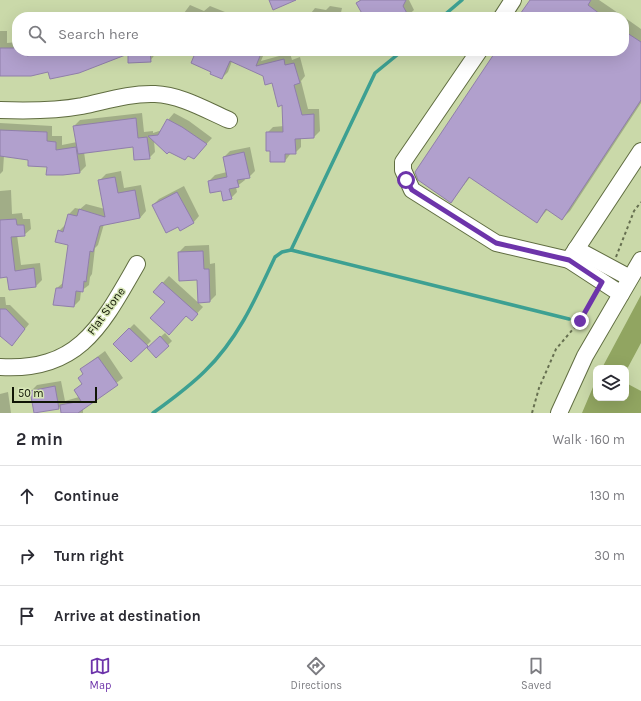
<!DOCTYPE html>
<html lang="en">
<head>
<meta charset="utf-8">
<style>
  :root { --surface:#fff; --page:#f2f2f3; --text:#2b2b33; --muted:#7c7c81; --line:#e1e1e2; --accent:#6d34aa }
  body { margin:0; font-family:Karla,sans-serif; background:var(--page); color:var(--text) }
  .controls { position:absolute; right:12px; bottom:12px; display:grid; overflow:hidden; border-radius:8px; box-shadow:0 4px 16px #0002 }
  .controls button { width:36px; height:36px; display:grid; place-items:center; padding:0; border:0; border-bottom:1px solid var(--line); background:var(--surface); color:var(--text); font:20px sans-serif }
  .scale { position:absolute; left:12px; bottom:10px; width:85px; box-sizing:border-box; padding-left:4px; border:2px solid #101505; border-top:0; font-size:11px; line-height:14px; white-space:nowrap; color:#101505; -webkit-text-stroke:3px #d7e6b6; paint-order:stroke }
  .stop { position:absolute; width:12px; height:12px; margin:-9px; border:3px solid #6d34aa; border-radius:50%; background:#fff }
  .stop.end { background:#6d34aa; border-color:#fff; box-shadow:0 1px 4px #0008 }
  .list { margin:0; padding:0; list-style:none }
  h2 { display:flex; justify-content:space-between; align-items:center; height:52px; margin:0; padding:0 16px; font-size:17px }
  h2 small { font-size:13px; font-weight:400; color:var(--muted) }
  .list li { display:grid; grid-template-columns:26px 1fr auto; gap:12px; align-items:center; box-sizing:border-box; height:60px; padding:0 16px; border-top:1px solid var(--line) }
  .list b { display:block; font-size:15px; white-space:nowrap }
  .list em { font-size:13px; font-style:normal; color:var(--muted) }
  .icon { flex:none; width:22px; height:22px; fill:none; stroke:currentColor; stroke-width:2; stroke-linecap:round; stroke-linejoin:round }
  .map { position:relative; flex:none; width:641px; height:413px; overflow:hidden }
  .search { position:absolute; background:var(--surface); box-shadow:0 4px 16px #0002; left:12px; right:12px; top:12px; height:44px; display:flex; align-items:center; gap:10px; box-sizing:border-box; padding:0 14px; border-radius:16px; color:var(--muted); font-size:15px }
  .sheet { height:232px; background:var(--surface) }
  nav { display:flex; justify-content:space-around; align-items:center; box-sizing:border-box; height:56px; border-top:1px solid var(--line); background:var(--surface); font-size:11px; color:var(--muted) }
  nav a { display:grid; justify-items:center; gap:2px }
  nav .on { color:var(--accent) }
  .map>svg:first-child { display:block }
  .forest { fill:#91a561 }
  .shadow { fill:#0003 }
  .lines { fill:none; stroke-linecap:round; stroke-linejoin:round }
  .stream { stroke:#3da092; stroke-width:3.5 }
  .building { fill:#b1a0cd; stroke:#907faa }
  .minor-casing { stroke:#606d41; stroke-width:18 }
  .path { stroke:#666f50; stroke-width:2; stroke-dasharray:3 3; stroke-linecap:butt }
  .minor { stroke:#fff; stroke-width:16 }
  .route { stroke:#6d34aa; stroke-width:5 }
  .labels { text-anchor:middle; stroke-width:3; stroke-linejoin:round; paint-order:stroke }
  .street-label { font-size:12px; fill:#101505; stroke:#d7e6b6 }
</style>
</head>
<body>
<div class="map">
<svg width="641" height="413" viewBox="0 0 641 413">
  <rect width="100%" height="100%" fill="#cad9a9"/>
  <g class="forest">
    <path d="M641,295V343L626,371V368H602Z"/>
    <path d="M596,380V398H626V383L641,391V413H582Z"/>
  </g>
  <g class="shadow">
    <path d="M360,0H409L414,10L406,17H365L357,3Z"/>
    <path d="M531,0H599L624,17H520Z"/>
    <path d="M190,5L204,11L210,6L230,14L229,17H181Z"/>
    <path d="M330,6L342,8L340,17H308L315,8L326,10Z"/>
    <path d="M624,17L641,29V103L570,211L562,219L548,209L537,222L471,176L451,202L497,51H624Z"/>
    <path d="M0,31H7V43L17,42V51H125L49,71L0,75Z"/>
    <path d="M129,51H164L156,53L150,61Z"/>
    <path d="M197,51H265L261,61L290,53L292,60L300,57L305,76L301,81L308,109H319L320,131L314,137L301,138V147L295,153H291L285,161H271V150L267,133L273,127L284,126L283,104L272,82L264,75L232,61L228,72L222,78L212,71Z"/>
    <path d="M142,113L144,132L153,131V133L162,130L168,120L174,113L189,121L212,138L200,151L154,141L155,152L149,158L134,145L84,152L86,166L80,172L48,166L29,159L4,155L3,171L0,174V123L52,126V136H62V145L77,142L74,126L80,120Z"/>
    <path d="M250,147L255,171L249,177L244,178L245,180L236,187L237,192L231,198L209,181L215,175L227,172L224,157L230,151Z"/>
    <path d="M121,171L124,188L141,185L146,211L140,218L104,224L98,245L95,248L92,274L90,277L89,285L81,291L80,300L74,306L55,304L57,288L64,282L69,244L59,231L65,225L69,214L75,208L80,209L86,204L105,209L100,180L106,174Z"/>
    <path d="M184,186L199,216L193,223L178,226L153,205L159,199Z"/>
    <path d="M11,190L12,214L22,213L23,219H30L31,229L24,235H17L21,265L40,263L42,280L36,286L10,289L8,276L0,277V191Z"/>
    <path d="M209,245L210,264L215,263L216,295L210,301L199,302L198,279L179,252L185,246Z"/>
    <path d="M169,276L203,307L192,319L166,302L154,292Z"/>
    <path d="M0,297H5L6,305H10L29,324L12,345L0,335Z"/>
    <path d="M134,324L151,341L131,361L114,344Z"/>
    <path d="M165,333L172,341L156,357L157,340Z"/>
    <path d="M105,351L123,378L83,408V413H62L61,406L59,408L31,391L37,385L61,381L65,401L79,397L75,391L83,383L84,373L81,369Z"/>
    <path d="M8,392L11,413H0V394Z"/>
  </g>
  <g class="lines">
    <g class="stream">
      <path d="M442,17L462,0"/>
      <path d="M291,250L375,73L402,51"/>
      <path d="M153,413C171,400 189,387 205,371C238,339 256,298 275,257L282,252L291,250L569,319"/>
    </g>
  </g>
  <g class="building">
    <path d="M269,0H296L273,10Z"/>
    <path d="M361,0H406L403,6L409,17H364L356,3Z"/>
    <path d="M530,0H591L588,5L604,17H518Z"/>
    <path d="M624,31L641,42V100L562,220L546,209L537,223L469,177L451,203L418,180L415,172L496,51H624Z"/>
    <path d="M0,48H17V51H26L27,56L52,51H150L151,62L128,63V54L79,73L50,79L48,72L31,76H0Z"/>
    <path d="M196,51H262L256,66L284,59L285,65L294,63L300,83L294,85L302,115L314,114V138L295,139L296,154H285V162H270V151H266V132H283L282,105L278,107L272,83L265,85L263,76L230,61L222,79L210,74L211,72L191,63Z"/>
    <path d="M136,118L138,138L147,137L150,159L134,160L133,147L78,154L73,126Z"/>
    <path d="M167,119L182,127L207,144L194,159L188,156L185,160L169,152L167,154L148,136L158,135Z"/>
    <path d="M0,130L47,132V141L56,142V150L76,147L80,173L63,175H46L47,167L28,166V160L0,156Z"/>
    <path d="M244,152L250,178L237,180L239,187L229,189L232,199L223,201L221,191L210,193L208,181L227,177L223,157Z"/>
    <path d="M115,177L118,193L135,190L140,218L100,226L93,252L90,251L86,282L84,281L83,292L76,291L74,307L53,305L56,288H62L68,245L55,242L58,230L63,232L68,214L77,216L79,209L105,217L98,180Z"/>
    <path d="M177,192L194,223L180,231L178,227L166,233L152,205Z"/>
    <path d="M16,219L17,225H24L25,236L11,237L15,271L34,268L36,287L9,290L7,277L0,278V220Z"/>
    <path d="M203,251L204,269H209L210,302L198,303L197,280L179,281L178,252Z"/>
    <path d="M162,282L198,314L192,321L186,316L169,335L150,318L165,302L153,292Z"/>
    <path d="M0,309H6L25,329L12,346L0,336Z"/>
    <path d="M129,328L148,346L131,362L113,344Z"/>
    <path d="M160,336L169,346L156,358L147,348Z"/>
    <path d="M98,357L118,385L78,413H61L60,405L81,401L74,390L82,384L78,378L83,374L80,369Z"/>
    <path d="M55,386L59,409L34,413L30,391Z"/>
  </g>
  <g class="lines">
    <g class="minor-casing">
      <g id="minor">
        <path d="M502,17L513,0"/>
        <path d="M479,51L403,162V170L412,190L496,243L569,260L641,151"/>
        <path d="M0,110C28,111 55,111 82,106C106,101 130,93 155,94C181,95 206,110 229,120"/>
        <path d="M576,249L630,278"/>
        <path d="M569,260L621,294"/>
        <path d="M0,367C79,372 102,325 137,264"/>
        <path d="M559,413L585,356L641,260"/>
      </g>
    </g>
    <g class="path">
      <path d="M616,257L634,211L641,202"/>
      <path d="M532,413L539,388L556,349L580,321L595,294"/>
    </g>
    <use href="#minor" class="minor"/>
  </g>
  <g class="lines">
    <path class="route" d="M406,180L412,190L496,243L569,260L602,282L580,321"/>
  </g>
  <g class="labels">
    <g class="street-label">
      <text transform="translate(106 311) rotate(-54)" y="4">Flat Stone</text>
    </g>
  </g>
</svg>
<div class="controls">
<button><svg class="icon" aria-label="layers" viewBox="0 0 24 24"><path d="M12 4l9 5-9 5-9-5zM3 14l9 5 9-5"/></svg></button>
</div>
<div class="scale">50 m</div>
<div class="stop" style="left:406px;top:180px"></div>
<div class="stop end" style="left:580px;top:321px"></div>
<div class="search"><svg class="icon" aria-label="search" viewBox="0 0 24 24"><circle cx="10" cy="10" r="6"/><path d="M15 15l6 6"/></svg>Search here</div>
</div>
<section class="sheet">
<h2>2 min<small>Walk · 160 m</small></h2>
<ul class="list">
<li><svg class="icon" aria-label="ahead" viewBox="0 0 24 24"><path d="M12 20V5M6 11l6-6 6 6"/></svg><div><b>Continue</b></div><em>130 m</em></li>
<li><svg class="icon" aria-label="right" viewBox="0 0 24 24"><path d="M7 20v-9h11M14 6l5 5-5 5"/></svg><div><b>Turn right</b></div><em>30 m</em></li>
<li><svg class="icon" aria-label="arrive" viewBox="0 0 24 24"><path d="M6 21V4h12l-3 4 3 4H6"/></svg><div><b>Arrive at destination</b></div></li>
</ul>
</section>
<nav>
<a class="on"><svg class="icon" aria-label="map" viewBox="0 0 24 24"><path d="M3 6l6-2 6 2 6-2v14l-6 2-6-2-6 2zM9 4v14M15 6v14"/></svg>Map</a>
<a><svg class="icon" aria-label="directions" viewBox="0 0 24 24"><path d="M12 3l9 9-9 9-9-9zM9 14v-3h6M13 9l2 2-2 2"/></svg>Directions</a>
<a><svg class="icon" aria-label="saved" viewBox="0 0 24 24"><path d="M7 4h10v16l-5-4-5 4z"/></svg>Saved</a>
</nav>
</body>
</html>
